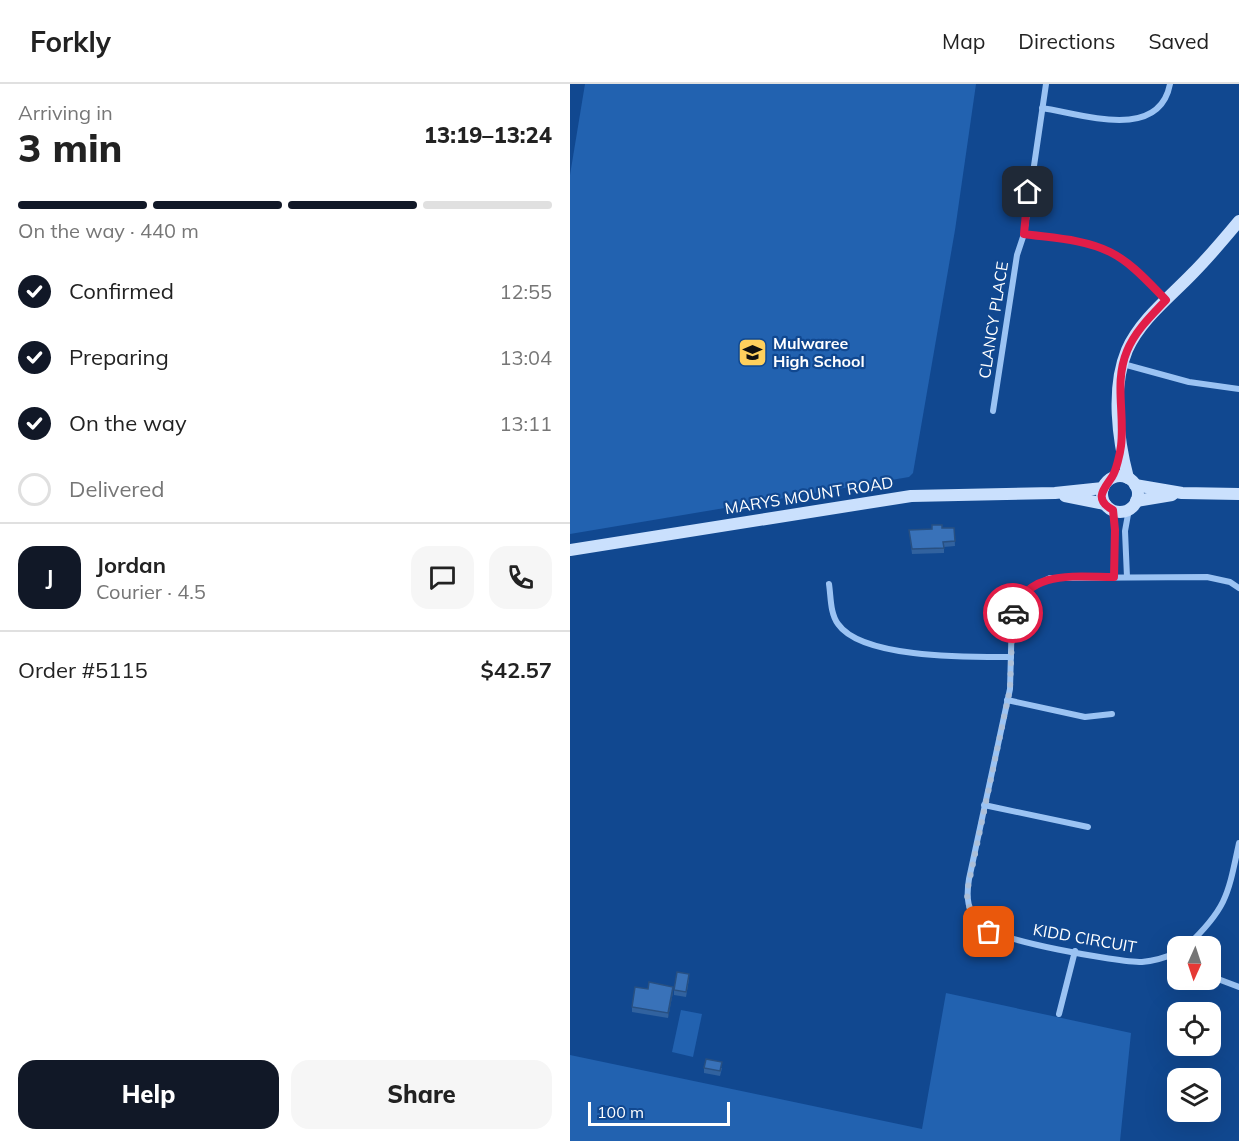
<!DOCTYPE html>
<html lang="en">
<head>
<meta charset="utf-8">
<style>
  body { margin:0; font-family:Mulish,sans-serif; background:#f6f6f6; color:#222; height:100vh; display:flex; flex-direction:column; font-size:22px; white-space:nowrap }
  * { box-sizing:border-box; margin:0 }
  p { font-size:20px; color:#767676 }
  .icon { flex:none; width:33px; height:33px; fill:none; stroke:currentColor; stroke-width:2; stroke-linecap:round; stroke-linejoin:round }
  .map { position:relative; flex:1; overflow:hidden }
  .panel { display:flex; flex-direction:column; background:#fff; width:570px }
  .panel>* { flex:none }
  .needle { width:39px; rotate:183deg }
  .controls { position:absolute; left:597px; top:852px; display:grid; gap:12px }
  .controls a { display:grid; place-items:center; width:54px; height:54px; border-radius:12px; background:#fff; box-shadow:0 6px 24px #0002; font-size:30px }
  .scale { position:absolute; left:18px; bottom:15px; width:142px; box-sizing:border-box; padding-left:6px; border:3px solid #fff; border-top:0; font-size:16px; line-height:21px; white-space:nowrap; color:#fff; -webkit-text-stroke:4px #114890; paint-order:stroke }
  .pin { position:absolute; display:grid; place-items:center; width:51px; height:51px; color:#fff; margin:-26px; border-radius:12px; box-shadow:0 3px 9px #0006 }
  .courier { position:absolute; display:grid; place-items:center; width:60px; height:60px; margin:-30px; border:4px solid #e11d48; border-radius:50%; background:#fff; color:#222; box-shadow:0 2px 8px #0007 }
  .head em { font-style:normal; font-weight:800 }
  .head div { display:flex; flex-direction:column-reverse }
  .head { display:flex; align-items:center; justify-content:space-between; height:102px; padding:0 18px }
  h1 { font-size:39px; font-weight:800; line-height:45px }
  .bar { display:grid; grid-template-columns:repeat(4,1fr); gap:9px 6px; align-content:center; height:72px; padding:0 18px }
  .bar i { height:8px; border-radius:4px; background:#e0e0e0 }
  .bar .on { background:#111827 }
  .bar p { grid-column:span 4 }
  .line { display:flex; align-items:center; gap:15px; padding:0 18px; border-top:2px solid #e0e0e0 }
  .line div { flex:1 }
  .round { display:grid; place-items:center; flex:none; width:63px; height:63px; border-radius:18px; background:#f6f6f6 }
  ol { padding:0 18px; list-style:none }
  li { display:flex; align-items:center; gap:18px; height:66px }
  li p { margin-inline-start:auto }
  li .icon { padding:6px; border-radius:50%; background:#111827; color:#fff; stroke-width:4 }
  li:last-child { color:#767676 }
  li i { width:33px; height:33px; border:3px solid #e0e0e0; border-radius:50% }
  .cta { display:flex; gap:12px; margin-top:auto; padding:12px 18px }
  .cta a { flex:1; height:69px; border-radius:18px; background:#111827; color:#fff; font-size:24px; font-weight:800; line-height:69px; text-align:center }
  .cta a+a { background:#f6f6f6; color:#222 }
  header { display:flex; align-items:center; gap:36px; box-sizing:border-box; height:84px; padding:0 30px; background:#fff; border-bottom:2px solid #e0e0e0 }
  header strong { font-size:28px }
  nav { display:flex; gap:33px; margin-inline-start:auto; font-size:21px }
  main { display:flex; flex:1; min-height:0 }
  .map>svg:first-child { display:block }
</style>
</head>
<body>
<header>
<strong>Forkly</strong>
<nav><a>Map</a><a>Directions</a><a>Saved</a></nav>
</header>
<main>
<section class="panel">
<div class="head"><div><h1>3 min</h1><p>Arriving in</p></div><em>13:19–13:24</em></div>
<div class="bar"><i class="on"></i><i class="on"></i><i class="on"></i><i></i><p>On the way · 440 m</p></div>
<ol>
<li><svg class="icon" aria-label="check" viewBox="0 0 24 24"><path d="M5 12l5 5 9-10"/></svg>Confirmed<p>12:55</p></li>
<li><svg class="icon" aria-label="check" viewBox="0 0 24 24"><path d="M5 12l5 5 9-10"/></svg>Preparing<p>13:04</p></li>
<li><svg class="icon" aria-label="check" viewBox="0 0 24 24"><path d="M5 12l5 5 9-10"/></svg>On the way<p>13:11</p></li>
<li><i></i>Delivered</li>
</ol>
<div class="line" style="height:108px"><b class="round" style="background:#111827;color:#fff">J</b><div><b>Jordan</b><p>Courier · 4.5</p></div><a class="round"><svg class="icon" aria-label="chat" viewBox="0 0 24 24"><path d="M4 5h16v11H9l-5 4z"/></svg></a><a class="round"><svg class="icon" aria-label="phone" viewBox="0 0 24 24"><path d="M5 4h4l2 5-3 2q2 4 5 5l2-3 5 2v4C11 20 4 13 5 4z"/></svg></a></div>
<div class="line" style="height:78px"><div>Order #5115</div><b>$42.57</b></div>
<div class="cta"><a>Help</a><a>Share</a></div>
</section>
<div class="map">
<svg width="669" height="1057" viewBox="0 0 669 1057">
  <rect width="100%" height="100%" fill="#114890"/>
  <g fill="#2262b0">
    <polygon points="15,0 406,0 385,146 343,389 339,393 0,450 0,91"/>
    <polygon points="376,909 561,949 550,1057 0,1057 0,971 352,1045"/>
    <polygon points="111,926 132,930 123,973 102,968"/>
  </g>
  <g fill="none" stroke-linecap="round" stroke-linejoin="round">
    <g stroke="#9bc3f3" stroke-width="6">
      <path d="M476 0 454 150C482 154 514 155 540 168 562 179 579 199 596 216"/>
      <path d="M472 24C512 30 589 58 600 0"/>
      <polyline points="553,280 619,298 669,305"/>
      <polyline points="423,327 447,171 454,150"/>
      <polyline points="543,427 545,446 544,493"/>
      <polyline points="557,493 555,447 559,425"/>
      <path d="M259 500C261 513 260 529 268 540 292 575 401 573 441 573"/>
      <polyline points="437,616 515,633 542,630"/>
      <polyline points="414,721 518,743"/>
      <path d="M617 862C657 824 658 811 669 759"/>
      <path d="M608 868C597 873 584 877 572 878 547 878 427 857 411 841 397 828 396 813 399 795L440 605 442 531 457 506 480 494 637 493 660 498 669 504"/>
      <polyline points="640,892 669,903"/>
      <polyline points="489,930 505,867"/>
    </g>
    <g stroke="#cae0fd" stroke-width="12">
      <circle cx="550" cy="410" r="18"/>
      <path d="M558 394C548 356 541 304 557 266 570 236 600 213 623 189 639 173 654 155 669 137"/>
      <polyline points="565,401 612,409 669,410"/>
      <polyline points="495,412 535,420"/>
      <polyline points="566,417 602,411"/>
      <polyline points="0,466 341,412 485,409 533,404"/>
    </g>
  </g>
  <g fill="#31629f">
    <polygon points="384,444 385,462 374,463 374,469 342,470 339,446"/>
    <polygon points="119,895 116,913 104,911 104,906"/>
    <polygon points="78,905 103,908 98,934 62,928 62,923"/>
    <polygon points="134,984 152,984 150,992 134,989"/>
  </g>
  <polygon fill="#285082" points="103,903 103,908 98,934 98,929"/>
  <g fill="#3972b9" stroke="#285082" stroke-width="1.5">
    <polygon points="362,441 372,441 372,444 384,444 385,457 373,458 374,464 342,465 339,446 362,445"/>
    <polygon points="107,888 119,890 116,908 104,906"/>
    <polygon points="79,898 103,903 98,929 62,923 65,903 78,905"/>
    <polygon points="136,975 152,978 150,987 134,984"/>
  </g>
  <g fill="none" stroke-linecap="round" stroke-linejoin="round">
    <path stroke="#acbfd8" stroke-width="6" stroke-dasharray="0 10.8" d="M419 848C405 838 397 825 397 808L440 605 443 529"/>
    <path stroke="#e11d48" stroke-width="8" d="M443 529C458 485 506 493 544 493L545 446 543 426C523 415 534 405 542 393 546 387 550 370 551 362 555 330 544 298 557 267 565 247 582 231 596 216 579 199 562 179 540 168 514 155 482 154 454 150L458 108"/>
  </g>
  <defs>
    <symbol id="school-square" viewBox="-11 -11 22 22"><rect x="-9" y="-9" width="18" height="18" rx="4" fill="#ffd05d" stroke="#114890"/><path d="M0-5L7-2L0 1L-7-2ZM-4 1L0 2.5L4 1V4Q0 6-4 4Z" fill="#111"/></symbol>
  </defs>
  <g fill-rule="evenodd">
    <use href="#school-square" x="166" y="252" width="33" height="33"/>
  </g>
  <g text-anchor="middle" stroke-width="4.5" stroke-linejoin="round" paint-order="stroke">
    <g font-size="16" fill="#fff" stroke="#114890">
      <text transform="translate(423 236) rotate(-81)" y="6">CLANCY PLACE</text>
      <text transform="translate(239 411) rotate(-9)" y="6">MARYS MOUNT ROAD</text>
      <text transform="translate(515 854) rotate(10)" y="6">KIDD CIRCUIT</text>
    </g>
    <g font-size="16" font-weight="bold" fill="#fff" stroke="#114890" text-anchor="start">
      <text x="203" y="265">Mulwaree<tspan x="203" dy="18">High School</tspan></text>
    </g>
  </g>
</svg>
<div class="controls">
<a><svg class="needle" viewBox="-14 -14 28 28"><path d="M0-13l5 13h-10z" fill="#e53935"/><path d="M0 13l5-13h-10z" fill="#767676"/></svg></a>
<a><svg class="icon" aria-label="locate" viewBox="0 0 24 24"><circle cx="12" cy="12" r="6"/><path d="M12 2v4M12 18v4M2 12h4M18 12h4"/></svg></a>
<a><svg class="icon" aria-label="layers" viewBox="0 0 24 24"><path d="M12 4l9 5-9 5-9-5zM3 14l9 5 9-5"/></svg></a>
</div>
<div class="scale">100 m</div>
<div class="pin" style="left:419px;top:848px;background:#ea580c"><svg class="icon" aria-label="bag" viewBox="0 0 24 24"><path d="M5 8h14l-1 12H6zM9 8a3 3 0 0 1 6 0"/></svg></div>
<div class="pin" style="left:458px;top:108px;background:#1f2937"><svg class="icon" aria-label="home" viewBox="0 0 24 24"><path d="M3 11l9-7 9 7M6 9v11h12V9"/></svg></div>
<div class="courier" style="left:443px;top:529px"><svg class="icon" aria-label="car" viewBox="0 0 24 24"><path d="M5 17H2v-5l4-1 3-4h7l3 4 3 1v5h-3M9 17h6M6 11h13"/><circle cx="7" cy="17" r="2"/><circle cx="17" cy="17" r="2"/></svg></div>
</div>
</main>
</body>
</html>
